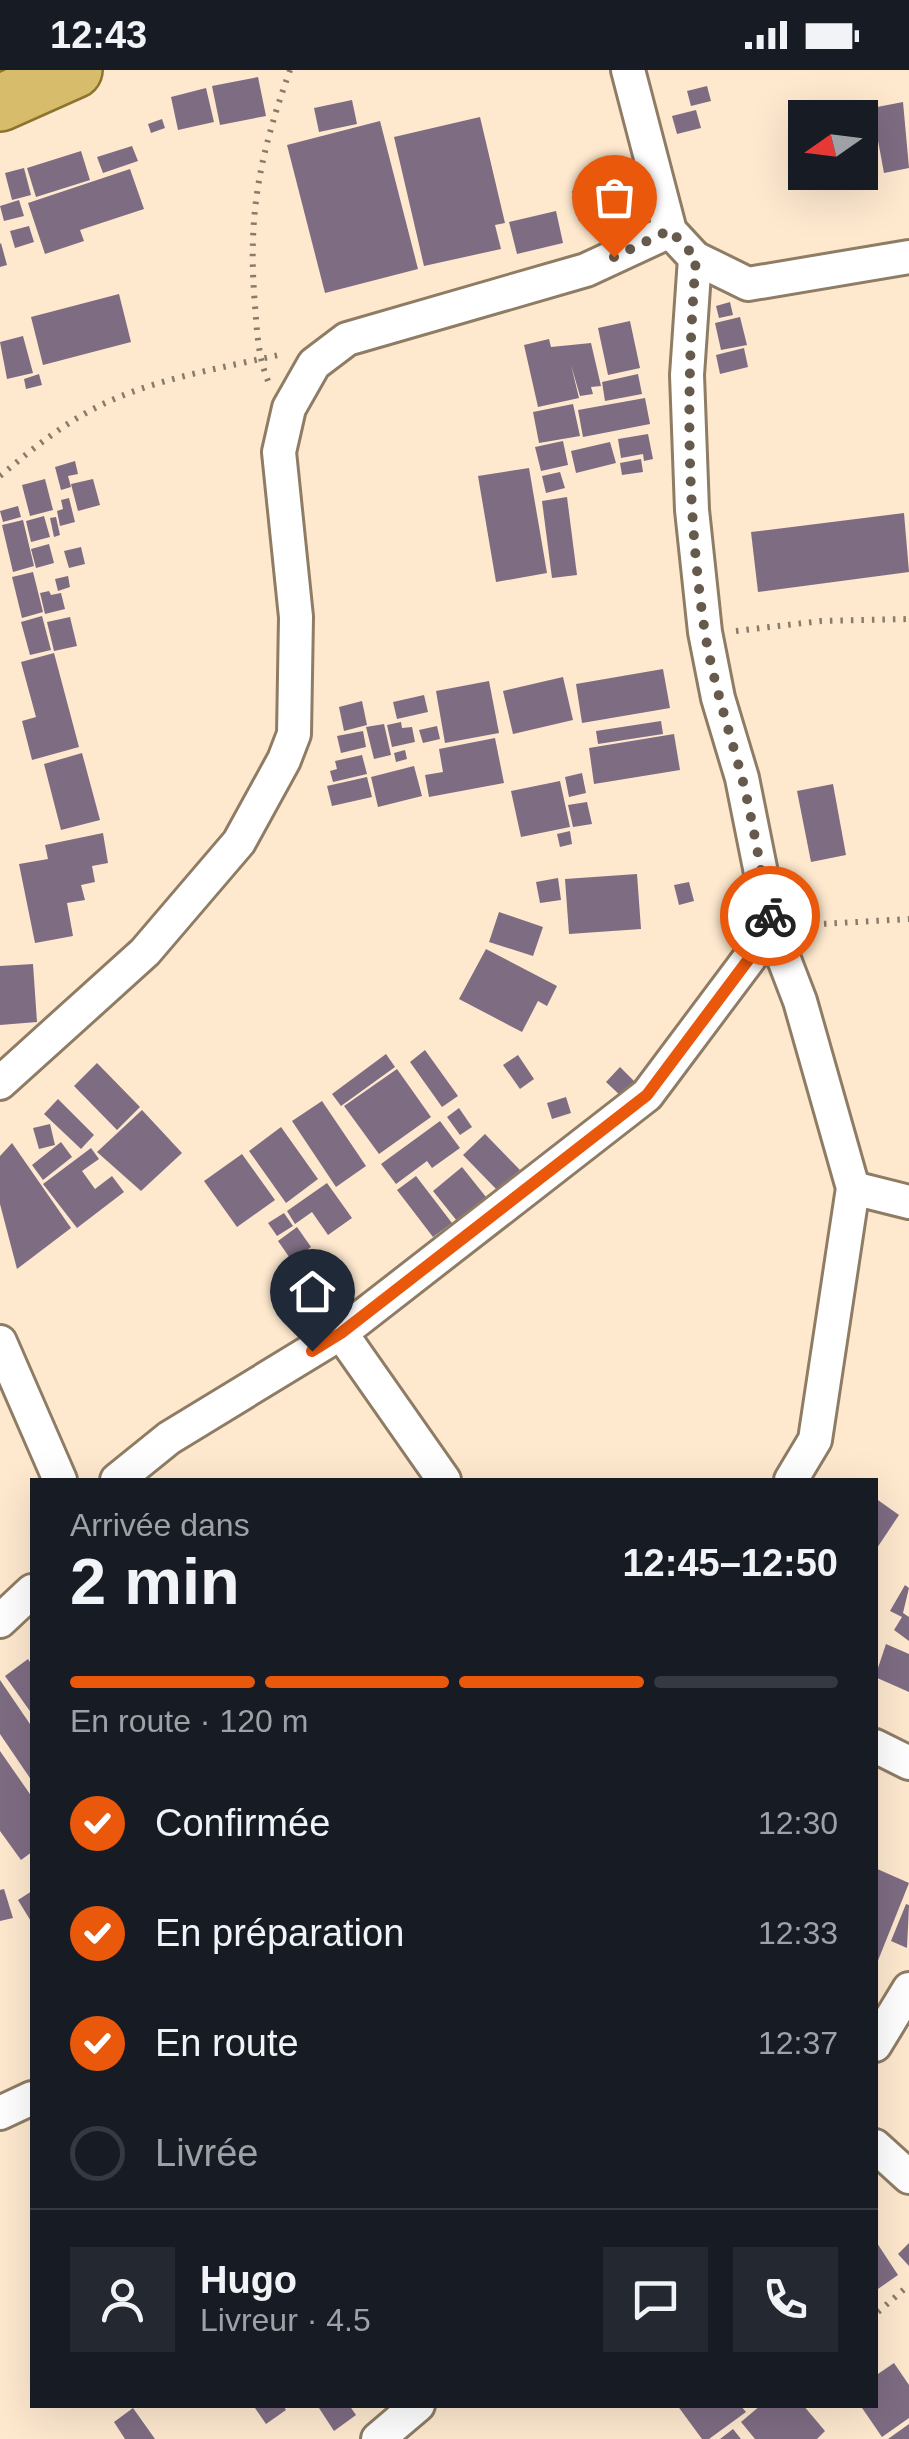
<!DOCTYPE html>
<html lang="fr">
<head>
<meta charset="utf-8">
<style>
  body { margin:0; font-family:Helvetica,sans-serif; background:#242831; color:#f1f3f6; height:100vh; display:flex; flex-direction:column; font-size:38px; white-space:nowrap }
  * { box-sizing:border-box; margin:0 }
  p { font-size:32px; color:#9ea1a6 }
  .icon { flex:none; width:55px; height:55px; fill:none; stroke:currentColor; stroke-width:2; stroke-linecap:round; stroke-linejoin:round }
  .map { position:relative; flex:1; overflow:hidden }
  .side { position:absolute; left:30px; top:1408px; width:848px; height:930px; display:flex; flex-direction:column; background:#171b24; border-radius:0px; box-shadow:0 10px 40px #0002 }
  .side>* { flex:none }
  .needle { width:65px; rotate:256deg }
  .buttons { position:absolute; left:788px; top:30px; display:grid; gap:20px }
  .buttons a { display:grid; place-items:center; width:90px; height:90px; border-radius:0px; background:#171b24; box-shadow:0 10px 40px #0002; font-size:50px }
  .pin { position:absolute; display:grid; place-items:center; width:85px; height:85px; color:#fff; margin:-102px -42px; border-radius:50% 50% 50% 0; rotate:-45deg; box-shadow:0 0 10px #0007 }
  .pin .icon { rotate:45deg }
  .courier { position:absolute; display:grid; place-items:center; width:100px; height:100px; margin:-50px; border:8px solid #ea580c; border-radius:50%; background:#fff; color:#222; box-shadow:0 2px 12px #0007 }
  .summary em { font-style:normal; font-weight:700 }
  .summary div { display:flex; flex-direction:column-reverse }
  .summary { display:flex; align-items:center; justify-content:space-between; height:170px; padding:0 40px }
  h1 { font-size:65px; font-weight:700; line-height:75px }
  .bar { display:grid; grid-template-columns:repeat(4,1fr); gap:15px 10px; align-content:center; height:120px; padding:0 40px }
  .bar i { height:12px; border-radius:8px; background:#363941 }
  .bar .selected { background:#ea580c }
  .bar p { grid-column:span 4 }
  .line { display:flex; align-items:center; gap:25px; padding:0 40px; border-top:2px solid #363941 }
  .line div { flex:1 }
  .round { display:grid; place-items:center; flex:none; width:105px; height:105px; border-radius:0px; background:#242831 }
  ol { padding:0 40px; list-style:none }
  li { display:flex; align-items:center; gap:30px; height:110px }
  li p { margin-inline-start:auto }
  li .icon { padding:10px; border-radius:50%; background:#ea580c; color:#fff; stroke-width:4 }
  li:last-child { color:#9ea1a6 }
  li i { width:55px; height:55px; border:5px solid #363941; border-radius:50% }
  .status { display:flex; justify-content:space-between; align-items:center; height:70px; padding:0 50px; background:#171b24; direction:ltr }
  .status svg { height:28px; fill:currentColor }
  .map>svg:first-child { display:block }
</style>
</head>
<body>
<div class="status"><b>12:43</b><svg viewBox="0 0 49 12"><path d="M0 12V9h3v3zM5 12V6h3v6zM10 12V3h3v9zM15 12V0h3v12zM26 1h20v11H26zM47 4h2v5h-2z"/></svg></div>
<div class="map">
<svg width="909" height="2369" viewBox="0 0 909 2369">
  <rect width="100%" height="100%" fill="#fee9cf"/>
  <g fill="#7e6c83">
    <polygon points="258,7 266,46 220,55 212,16"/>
    <polygon points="707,16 711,31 691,36 687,21"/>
    <polygon points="206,18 214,52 178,60 171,27"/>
    <polygon points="352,30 357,54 319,62 314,38"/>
    <polygon points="903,32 909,98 884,103 872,38"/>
    <polygon points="696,40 701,58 677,64 672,46"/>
    <polygon points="480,47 505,153 495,155 501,179 424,196 394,67"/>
    <polygon points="162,49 165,58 151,63 148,54"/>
    <polygon points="380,51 418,199 325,223 287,75"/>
    <polygon points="132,76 138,91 103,103 97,87"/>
    <polygon points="81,81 90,110 36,127 27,98"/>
    <polygon points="24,98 31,125 12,130 5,103"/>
    <polygon points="130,99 144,139 80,160 84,171 45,184 28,133"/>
    <polygon points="594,116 601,146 579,151 572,121"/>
    <polygon points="19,130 24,146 4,151 0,136"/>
    <polygon points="556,141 563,173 517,184 509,152"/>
    <polygon points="29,156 34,172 15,178 10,161"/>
    <polygon points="1,173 7,195 0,197 0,174"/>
    <polygon points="119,224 131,272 43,295 31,247"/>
    <polygon points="730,232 733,245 719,248 716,236"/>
    <polygon points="740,247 747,275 721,280 715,253"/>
    <polygon points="630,251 640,298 608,305 598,258"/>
    <polygon points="23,266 33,303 7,309 0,272"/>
    <polygon points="549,269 551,277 591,273 601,316 591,317 593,324 580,326 571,295 579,328 538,337 524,275"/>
    <polygon points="744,278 748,297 720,304 716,285"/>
    <polygon points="39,304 42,315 26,319 24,309"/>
    <polygon points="638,304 642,324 605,331 602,312"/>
    <polygon points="645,328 650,354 583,367 578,340"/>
    <polygon points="573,334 580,366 539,373 533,342"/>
    <polygon points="648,364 653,389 644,391 643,384 621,388 618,369"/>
    <polygon points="563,371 568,395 541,401 535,377"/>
    <polygon points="610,372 616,393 576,403 571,381"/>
    <polygon points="641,389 643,402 622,405 620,393"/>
    <polygon points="75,391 78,404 68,406 71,417 61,420 55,397"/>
    <polygon points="529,398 547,503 496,512 478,406"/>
    <polygon points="560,402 565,418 546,423 542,406"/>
    <polygon points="45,409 53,440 30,446 22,415"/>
    <polygon points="93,409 100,435 78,441 71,414"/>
    <polygon points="567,427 577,505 552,508 542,431"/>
    <polygon points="69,428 75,452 60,456 57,441 63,439 61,430"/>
    <polygon points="18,436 21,447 3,452 0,441"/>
    <polygon points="904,443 909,502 758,522 751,462"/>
    <polygon points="44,446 50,467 31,472 26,451"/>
    <polygon points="56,447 60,465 54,467 50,448"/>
    <polygon points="23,450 34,496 13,502 2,455"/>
    <polygon points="49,474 54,493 36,498 31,479"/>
    <polygon points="81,477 85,494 69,498 64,481"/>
    <polygon points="33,502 43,542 22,548 12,507"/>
    <polygon points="68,506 70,517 58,521 55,509"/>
    <polygon points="49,521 51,525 61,523 65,539 45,544 40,523"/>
    <polygon points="42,546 51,580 30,585 21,552"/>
    <polygon points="70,547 77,576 54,581 47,552"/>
    <polygon points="54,583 79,677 32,690 22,651 36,647 21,592"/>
    <polygon points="663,599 670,638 582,653 576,614"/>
    <polygon points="563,607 573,650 513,664 503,621"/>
    <polygon points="489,611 499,663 445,673 436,621"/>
    <polygon points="424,625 428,642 397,649 393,632"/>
    <polygon points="362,631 367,655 344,661 339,637"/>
    <polygon points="661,651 663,664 598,674 596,661"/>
    <polygon points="401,652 402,658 412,657 415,672 392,677 387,655"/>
    <polygon points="384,654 391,685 374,689 366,657"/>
    <polygon points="437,656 440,669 423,673 419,660"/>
    <polygon points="363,661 366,677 341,683 337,666"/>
    <polygon points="674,664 680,700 594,714 589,678"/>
    <polygon points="495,668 504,713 429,727 425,705 443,702 439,679"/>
    <polygon points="405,680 407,689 396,692 394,683"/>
    <polygon points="82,683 100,750 61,760 44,694"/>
    <polygon points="362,685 367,704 333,712 330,701 337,699 335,691"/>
    <polygon points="414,696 422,726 378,737 371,707"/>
    <polygon points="582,703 586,723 569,727 565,707"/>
    <polygon points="367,707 372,727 332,736 327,716"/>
    <polygon points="560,711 570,757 521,767 511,721"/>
    <polygon points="833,714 846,785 811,792 797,721"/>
    <polygon points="587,732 592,754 573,757 568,735"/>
    <polygon points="570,761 572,774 560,777 557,764"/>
    <polygon points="103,763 108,793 92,796 95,812 81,815 85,830 67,833 73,866 35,873 19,794 48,789 45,775"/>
    <polygon points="637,804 641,859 569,864 565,809"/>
    <polygon points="558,808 561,830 540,833 536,812"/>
    <polygon points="689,812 694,831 679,835 674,815"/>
    <polygon points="499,842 543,857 533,886 489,872"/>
    <polygon points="486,879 557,916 547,936 538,931 522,962 459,929"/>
    <polygon points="33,894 37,952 0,955 0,896"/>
    <polygon points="425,980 458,1026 442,1037 410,992"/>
    <polygon points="386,984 395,997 341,1036 332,1024"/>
    <polygon points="518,985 534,1009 520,1019 503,995"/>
    <polygon points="97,993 140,1037 117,1060 74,1016"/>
    <polygon points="620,997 637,1014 623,1028 606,1012"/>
    <polygon points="397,999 431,1047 379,1084 344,1036"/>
    <polygon points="566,1027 571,1043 552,1049 547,1033"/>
    <polygon points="58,1029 94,1065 81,1079 44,1044"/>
    <polygon points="322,1031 366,1096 336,1117 292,1051"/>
    <polygon points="459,1038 472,1057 460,1065 447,1047"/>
    <polygon points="142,1040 182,1083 141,1121 97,1082"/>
    <polygon points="440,1051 460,1078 432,1098 427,1091 396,1114 381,1094"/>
    <polygon points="50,1054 55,1075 39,1079 33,1058"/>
    <polygon points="281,1057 318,1109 286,1133 249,1081"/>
    <polygon points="485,1064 520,1100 498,1121 463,1085"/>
    <polygon points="61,1072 72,1087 43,1110 32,1095"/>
    <polygon points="12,1073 71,1158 17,1199 0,1134 0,1086"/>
    <polygon points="91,1078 99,1089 82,1101 95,1119 112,1106 124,1122 77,1158 43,1114"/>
    <polygon points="242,1084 275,1130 237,1157 204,1111"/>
    <polygon points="462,1097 486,1127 457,1151 433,1121"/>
    <polygon points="416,1106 452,1153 433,1167 397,1120"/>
    <polygon points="327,1113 352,1148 328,1165 312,1142 295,1154 287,1141"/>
    <polygon points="284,1143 293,1156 277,1166 268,1153"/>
    <polygon points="297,1157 311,1177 292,1191 278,1171"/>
    <polygon points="875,1428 899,1445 875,1481"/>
    <polygon points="905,1515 909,1518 903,1543 909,1547 909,1571 894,1560 902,1547 890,1541"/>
    <polygon points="886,1574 909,1584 909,1622 875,1607"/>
    <polygon points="28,1589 32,1595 32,1644 5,1606"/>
    <polygon points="0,1610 32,1657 32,1711 0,1664"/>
    <polygon points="0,1681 32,1727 32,1782 21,1790 0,1761"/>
    <polygon points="875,1798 909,1813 875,1898"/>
    <polygon points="4,1819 13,1848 0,1851 0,1820"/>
    <polygon points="32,1821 32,1853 18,1830"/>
    <polygon points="906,1834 909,1835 907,1878 891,1871"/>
    <polygon points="875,2170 898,2205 875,2221"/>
    <polygon points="909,2173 909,2196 898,2184"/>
    <polygon points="894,2293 909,2315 909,2348 882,2367 860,2335 875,2335 875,2306"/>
    <polygon points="253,2335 283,2335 286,2340 266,2354"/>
    <polygon points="317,2335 349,2335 356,2345 334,2361"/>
    <polygon points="677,2335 740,2335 746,2342 709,2369 702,2369"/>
    <polygon points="761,2335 803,2335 825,2361 817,2369 755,2369 741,2352"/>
    <polygon points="133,2338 155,2369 125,2369 114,2352"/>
    <polygon points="909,2354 909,2369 888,2369"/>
    <polygon points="733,2359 741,2369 720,2369"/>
  </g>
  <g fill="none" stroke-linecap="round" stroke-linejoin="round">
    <defs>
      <g id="minor">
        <polyline points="628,0 670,161 695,188 687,305 692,440 705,562 718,628 742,708 772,858 800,931 853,1118 815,1370 791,1410"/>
        <polyline points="695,188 748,214 909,187"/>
        <polyline points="0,1013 145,882 239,772 284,690 294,664 296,547 279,382 289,338 314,294 347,269 586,200 670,161"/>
        <polyline points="853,1118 909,1132"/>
        <polyline points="341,1263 444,1410"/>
        <polyline points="0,1272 60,1410"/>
        <polyline points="117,1410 169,1368 341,1263 647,1025 772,858"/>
        <polyline points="0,1551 32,1521"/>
        <polyline points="875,1676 909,1693"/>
        <polyline points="875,1975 909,1919"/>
        <polyline points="0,2043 32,2028"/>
        <polyline points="875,2076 909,2107"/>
        <polyline points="378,2369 418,2335"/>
      </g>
      <polyline id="trunk" points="0,33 74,0"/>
    </defs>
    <use href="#minor" stroke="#8f7c64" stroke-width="38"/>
    <use href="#trunk" stroke="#8c742f" stroke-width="60"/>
    <g stroke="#897b6a" stroke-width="6" stroke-dasharray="2.5 8" stroke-linecap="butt">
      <path d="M268 311C258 286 257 262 255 235 247 145 260 84 290 0"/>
      <path d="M0 406C30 381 60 356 95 338 151 309 222 298 283 284"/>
      <polyline points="736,561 821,551 909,549"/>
      <polyline points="803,855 909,849"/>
      <polyline points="878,2242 909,2215"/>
    </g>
    <use href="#minor" stroke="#fff" stroke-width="32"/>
    <use href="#trunk" stroke="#d6bc6b" stroke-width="55"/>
  </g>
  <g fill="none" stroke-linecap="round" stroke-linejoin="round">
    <path stroke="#665a4c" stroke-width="10" stroke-dasharray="0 18" d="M614 187 670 160 696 188C686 314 686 438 705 563 713 611 728 657 741 704 753 750 760 799 770 846"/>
    <polyline stroke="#ea580c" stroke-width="12" points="312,1281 341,1263 647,1025 772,858 770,846"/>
  </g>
</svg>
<div class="buttons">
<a><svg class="needle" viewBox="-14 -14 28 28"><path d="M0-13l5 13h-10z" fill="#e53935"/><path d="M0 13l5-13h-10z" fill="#9ea1a6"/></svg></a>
</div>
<div class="pin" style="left:614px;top:187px;background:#ea580c"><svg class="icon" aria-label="bag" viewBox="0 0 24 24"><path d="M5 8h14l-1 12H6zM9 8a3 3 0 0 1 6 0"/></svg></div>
<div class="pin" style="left:312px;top:1281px;background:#1f2937"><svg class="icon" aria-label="home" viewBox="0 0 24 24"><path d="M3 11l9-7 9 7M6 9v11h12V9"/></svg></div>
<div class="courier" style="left:770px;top:846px"><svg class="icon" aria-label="bike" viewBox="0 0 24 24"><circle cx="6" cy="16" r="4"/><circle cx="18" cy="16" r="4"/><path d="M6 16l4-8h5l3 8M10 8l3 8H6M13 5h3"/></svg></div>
<section class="side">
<div class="summary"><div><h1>2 min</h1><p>Arrivée dans</p></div><em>12:45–12:50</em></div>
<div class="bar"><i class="selected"></i><i class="selected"></i><i class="selected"></i><i></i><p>En route · 120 m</p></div>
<ol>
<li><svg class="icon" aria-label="check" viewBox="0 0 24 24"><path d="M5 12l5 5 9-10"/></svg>Confirmée<p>12:30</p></li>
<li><svg class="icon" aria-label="check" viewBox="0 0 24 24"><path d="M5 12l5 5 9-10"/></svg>En préparation<p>12:33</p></li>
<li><svg class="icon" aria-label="check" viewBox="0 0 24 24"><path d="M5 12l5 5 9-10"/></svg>En route<p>12:37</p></li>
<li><i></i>Livrée</li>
</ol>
<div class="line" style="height:180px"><a class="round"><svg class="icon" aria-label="person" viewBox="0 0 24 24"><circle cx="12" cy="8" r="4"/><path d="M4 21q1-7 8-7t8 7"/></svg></a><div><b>Hugo</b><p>Livreur · 4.5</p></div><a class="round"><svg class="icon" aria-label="chat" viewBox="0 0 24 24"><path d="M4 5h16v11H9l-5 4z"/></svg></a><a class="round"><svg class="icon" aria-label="phone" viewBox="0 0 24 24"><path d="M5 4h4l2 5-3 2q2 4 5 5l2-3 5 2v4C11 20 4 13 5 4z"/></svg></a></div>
</section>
</div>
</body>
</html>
